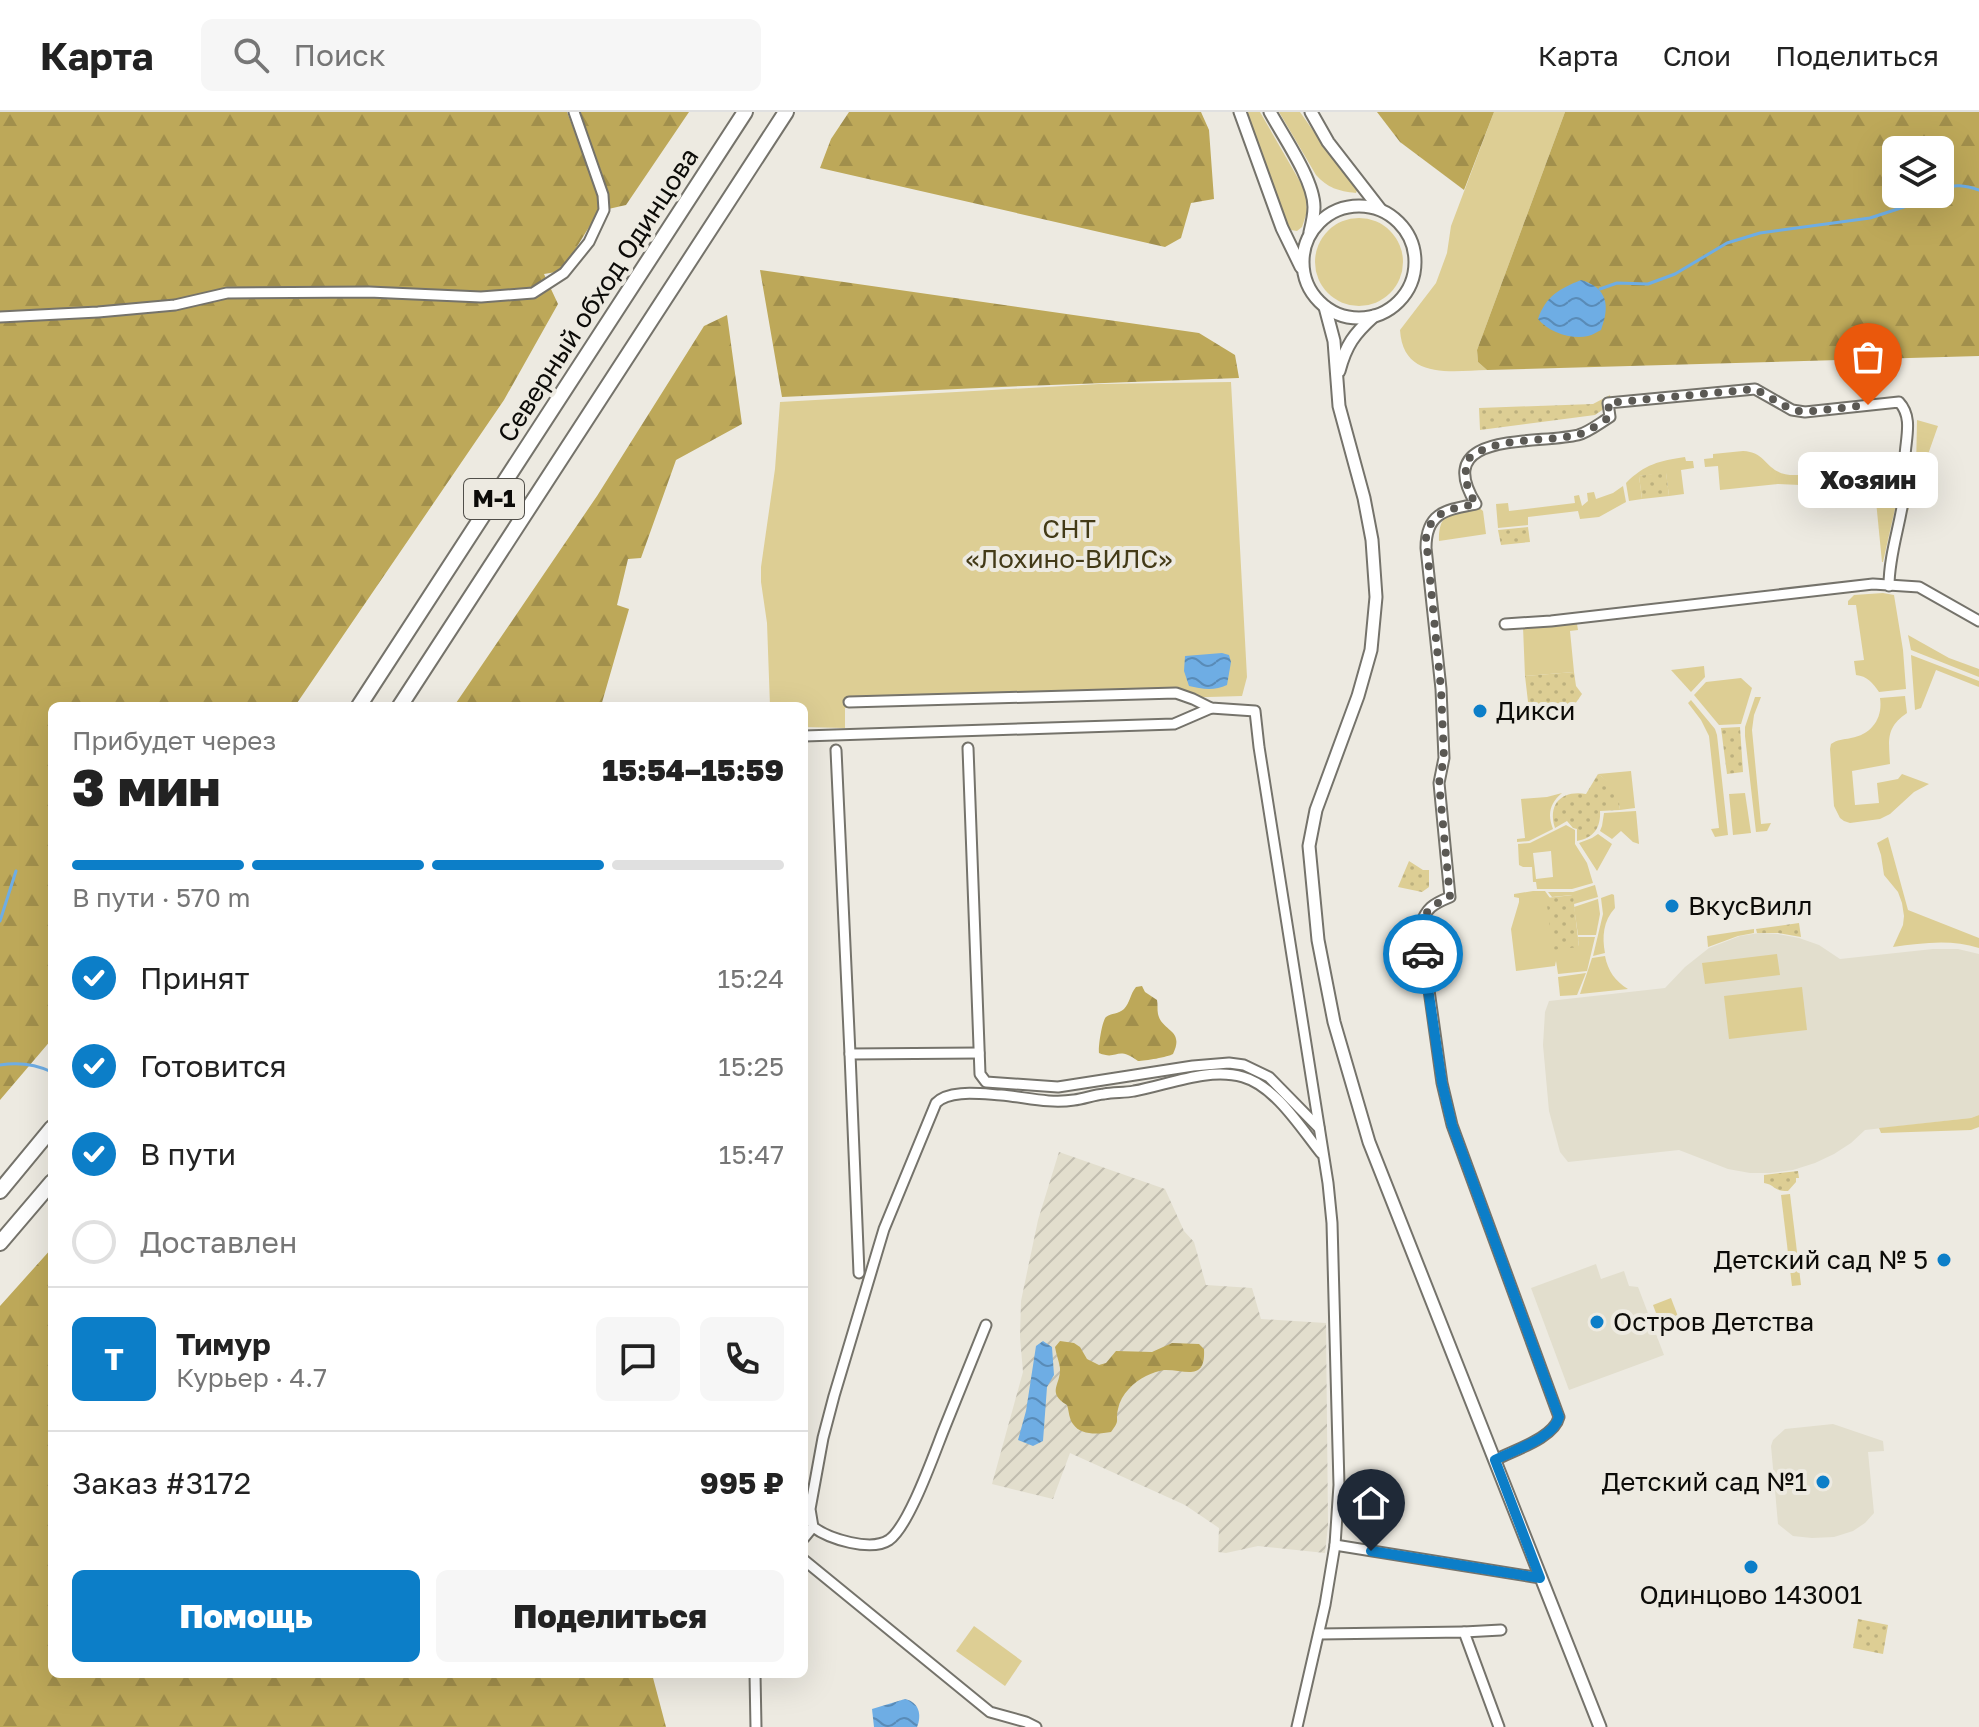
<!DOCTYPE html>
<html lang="ru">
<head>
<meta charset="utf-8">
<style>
  body { margin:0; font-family:"Golos Text",sans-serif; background:#f6f6f6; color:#222; height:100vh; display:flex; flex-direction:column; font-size:30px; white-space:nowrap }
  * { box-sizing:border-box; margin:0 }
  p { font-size:26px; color:#767676 }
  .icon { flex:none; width:44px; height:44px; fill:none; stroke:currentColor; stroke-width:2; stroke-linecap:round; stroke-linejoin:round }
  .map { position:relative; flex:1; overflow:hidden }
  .side { position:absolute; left:48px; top:590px; width:760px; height:976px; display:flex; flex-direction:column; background:#fff; border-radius:12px; box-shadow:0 8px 32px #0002 }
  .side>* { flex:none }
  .tools { position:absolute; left:1882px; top:24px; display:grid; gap:16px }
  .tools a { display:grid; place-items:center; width:72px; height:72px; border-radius:12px; background:#fff; box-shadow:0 8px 32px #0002; font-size:40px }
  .pin { position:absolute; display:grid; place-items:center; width:68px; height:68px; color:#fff; margin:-82px -34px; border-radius:50% 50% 50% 0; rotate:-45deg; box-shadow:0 0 8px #0007 }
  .pin .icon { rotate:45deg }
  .courier { position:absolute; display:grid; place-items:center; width:80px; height:80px; margin:-40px; border:6px solid #0c7ec8; border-radius:50%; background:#fff; color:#222; box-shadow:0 2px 10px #0007 }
  .bubble { position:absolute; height:56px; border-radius:12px; background:#fff; box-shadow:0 8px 32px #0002; font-size:26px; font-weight:800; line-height:56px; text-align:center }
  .summary em { font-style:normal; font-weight:800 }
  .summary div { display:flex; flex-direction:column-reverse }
  .summary { display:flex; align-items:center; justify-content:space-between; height:136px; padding:0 24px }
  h1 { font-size:52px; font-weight:800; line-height:60px }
  .bar { display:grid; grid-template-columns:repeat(4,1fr); gap:12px 8px; align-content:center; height:96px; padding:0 24px }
  .bar i { height:10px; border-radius:6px; background:#e0e0e0 }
  .bar .active { background:#0c7ec8 }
  .bar p { grid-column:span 4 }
  .line { display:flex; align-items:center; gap:20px; padding:0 24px; border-top:2px solid #e0e0e0 }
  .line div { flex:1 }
  .round { display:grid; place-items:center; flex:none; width:84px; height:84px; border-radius:12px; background:#f6f6f6 }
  ol { padding:0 24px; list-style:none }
  li { display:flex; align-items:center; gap:24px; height:88px }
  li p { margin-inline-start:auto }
  li .icon { padding:8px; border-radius:50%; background:#0c7ec8; color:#fff; stroke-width:4 }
  li:last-child { color:#767676 }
  li i { width:44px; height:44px; border:4px solid #e0e0e0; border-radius:50% }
  .cta { display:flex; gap:16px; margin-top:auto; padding:16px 24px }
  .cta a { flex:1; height:92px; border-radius:12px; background:#0c7ec8; color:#fff; font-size:32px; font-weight:800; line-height:92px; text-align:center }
  .cta a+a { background:#f6f6f6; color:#222 }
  header { display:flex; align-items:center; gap:48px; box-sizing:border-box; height:112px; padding:0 40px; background:#fff; border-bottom:2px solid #e0e0e0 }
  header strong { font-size:38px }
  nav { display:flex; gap:44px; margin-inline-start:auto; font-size:28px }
  .search { width:560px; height:72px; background:#f6f6f6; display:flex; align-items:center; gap:20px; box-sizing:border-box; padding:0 28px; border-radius:12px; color:#767676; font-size:30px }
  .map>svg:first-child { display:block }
</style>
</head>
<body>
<header>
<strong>Карта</strong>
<div class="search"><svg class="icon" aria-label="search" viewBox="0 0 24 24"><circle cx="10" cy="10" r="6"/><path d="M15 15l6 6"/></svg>Поиск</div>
<nav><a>Карта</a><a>Слои</a><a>Поделиться</a></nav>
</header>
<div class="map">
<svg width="1979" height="1615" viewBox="0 0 1979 1615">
  <defs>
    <pattern id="industrial-furrows" width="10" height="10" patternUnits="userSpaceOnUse" patternTransform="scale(2)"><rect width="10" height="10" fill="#e2decd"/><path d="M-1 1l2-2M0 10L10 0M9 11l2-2" fill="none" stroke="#c1bdaf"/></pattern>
    <pattern id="forest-firs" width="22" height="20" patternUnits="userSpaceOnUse" patternTransform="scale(2)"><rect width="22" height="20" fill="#bda859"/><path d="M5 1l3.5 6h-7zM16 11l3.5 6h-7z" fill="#a18f4c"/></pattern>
    <pattern id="park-dots" width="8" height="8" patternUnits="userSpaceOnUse" patternTransform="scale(2)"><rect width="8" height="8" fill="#ddce94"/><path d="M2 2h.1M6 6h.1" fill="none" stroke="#bcb07e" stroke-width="1.8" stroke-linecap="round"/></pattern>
    <pattern id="water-waves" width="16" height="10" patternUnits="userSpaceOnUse" patternTransform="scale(2)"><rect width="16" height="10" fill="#6eade4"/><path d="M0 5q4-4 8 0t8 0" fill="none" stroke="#598bb7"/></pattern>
  </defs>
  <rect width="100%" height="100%" fill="#edeae1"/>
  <g fill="#e2decd">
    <polygon points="1759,821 1778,822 1799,826 1819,833 1840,847 1933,837 1958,837 1979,842 1979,1003 1971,1006 1865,1018 1851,1031 1834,1042 1815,1051 1793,1058 1770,1061 1750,1061 1728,1057 1679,1038 1568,1050 1560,1040 1549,999 1543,933 1545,900 1549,889 1665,876 1685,855 1709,836 1740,824"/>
    <polygon points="1596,1152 1601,1167 1624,1159 1629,1174 1638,1175 1664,1243 1569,1278 1531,1176"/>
    <polygon points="1833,1312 1883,1329 1884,1339 1868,1340 1874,1401 1865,1411 1853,1419 1834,1425 1812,1426 1793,1424 1778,1412 1771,1334 1773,1328 1785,1317"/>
  </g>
  <polygon fill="url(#industrial-furrows)" points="1059,1040 1165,1077 1184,1119 1194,1130 1206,1173 1252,1176 1261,1207 1326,1211 1328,1413 1325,1441 1258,1434 1226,1441 1218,1440 1219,1416 1185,1393 1070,1341 1053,1387 992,1372 1023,1260 1020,1225 1021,1189 1038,1108"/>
  <g fill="#ddce94" fill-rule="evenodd">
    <polygon points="1246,0 1260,0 1306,80 1307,100 1302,115 1297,119 1291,118 1288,114"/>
    <path d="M1279 0H1300L1340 57 1358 76 1356 81C1338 79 1328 76 1316 63Z"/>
    <path d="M1494 0H1565L1477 238 1478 250 1487 258C1451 259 1403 268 1400 218L1436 171 1447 141 1451 114Z"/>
    <circle cx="1359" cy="150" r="44"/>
    <polygon points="1231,270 1247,565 1242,584 845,596 845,616 804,615 804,594 770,594 767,511 761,470 761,455 775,357 780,290 1099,272"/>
    <polygon points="1917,308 1938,314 1907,402 1916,358"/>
    <path d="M1743 339C1770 340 1764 365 1799 363L1800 373 1778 372 1720 378 1718 354 1705 355 1704 347 1713 346V342Z"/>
    <path d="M1685 345 1686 349H1693L1694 356 1681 358 1684 382 1669 384 1666 361 1639 364 1642 387 1629 389 1626 371C1645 352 1659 349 1685 345Z"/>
    <polygon points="1623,374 1626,390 1599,405 1580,407 1578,399 1528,405 1528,413 1498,416 1496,392 1508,391 1509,399 1575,391 1574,384 1579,383 1582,394 1588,389 1587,381 1594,380 1596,387 1613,381"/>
    <polygon points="1897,388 1883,450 1882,450 1876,389"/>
    <path d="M1478 395 1483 399 1486 422 1439 429C1438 399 1454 399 1478 395Z"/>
    <path d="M1883 481 1894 483 1903 538 1906 577 1879 580C1873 571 1867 564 1856 563L1854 549 1864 548 1856 493H1848V489L1854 483Z"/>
    <polygon points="1577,512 1578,518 1570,519 1574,560 1525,564 1523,515"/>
    <polygon points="1908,523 1949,546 1979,557 1979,565 1911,538"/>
    <polygon points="1911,543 1979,569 1979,575 1936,558 1921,596 1915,598"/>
    <polygon points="1704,554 1705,565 1691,580 1671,558"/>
    <polygon points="1741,566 1752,576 1741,612 1719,613 1694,583 1706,570"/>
    <path d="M1905 584 1907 601C1885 616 1889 629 1890 652L1852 659 1855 693 1879 691 1877 671 1898 667 1902 662 1929 672 1914 680 1890 702 1880 707 1850 711 1844 709 1840 706 1834 694 1830 637 1831 632C1838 627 1842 628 1851 626 1872 622 1883 606 1880 586Z"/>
    <polygon points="1755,585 1761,585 1754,603 1752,618 1761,712 1771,711 1767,719 1756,720 1745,624 1745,615"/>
    <polygon points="1691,588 1715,617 1717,623 1728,723 1715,725 1711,717 1719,716 1709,624 1701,608 1688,591"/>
    <path d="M1631 659 1635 696 1620 698C1619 684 1609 669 1598 662Z"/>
    <path d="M1562 681C1550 691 1547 702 1553 717L1529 729 1517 730V727L1525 726 1521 687 1547 685Z"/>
    <polygon points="1745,681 1751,721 1733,723 1729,682"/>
    <polygon points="1636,699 1639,732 1633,730 1621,719 1612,727 1600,719 1602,714 1604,701"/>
    <path d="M1566 713 1575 718V732L1587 751 1593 771 1572 777H1537L1536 770H1533L1532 755H1523L1519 753 1518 732 1530 731ZM1551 739 1553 765 1536 767 1533 741Z"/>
    <polygon points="1598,722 1612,732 1597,759 1579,731 1592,726"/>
    <path d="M1888 725 1908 798 1979 826V836C1951 827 1922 831 1893 835L1903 813 1904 804 1902 791 1898 780 1884 763 1881 743 1877 731Z"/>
    <polygon points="1595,773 1598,785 1574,792 1572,783 1552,785 1548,780 1573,780"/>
    <polygon points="1533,779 1545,779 1550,786 1547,786 1579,835 1578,825 1595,825 1587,859 1558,862 1556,849 1555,854 1516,859 1511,817 1519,790 1519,786 1514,785 1514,782"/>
    <path d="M1612 782 1614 783 1615 796C1603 809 1602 825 1605 841L1593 844 1603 802 1601 786Z"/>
    <polygon points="1598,787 1600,802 1596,823 1578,823 1574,795"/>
    <polygon points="1754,817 1754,821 1738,824 1708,835 1707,824"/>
    <polygon points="1777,842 1780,863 1705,872 1702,851"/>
    <path d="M1605 844C1608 859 1615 869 1628 877L1580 882 1592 846Z"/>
    <polygon points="1586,861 1577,883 1560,884 1558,865"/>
    <polygon points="1802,875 1807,918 1729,927 1724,884"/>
    <polygon points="1979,1003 1979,1015 1971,1018 1881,1021 1879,1016 1971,1006"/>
    <polygon points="1790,1082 1801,1173 1792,1174 1781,1083"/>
    <polygon points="1671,1186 1682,1215 1664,1222 1653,1193"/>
    <polygon points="974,1514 1022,1549 1005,1574 956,1539"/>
  </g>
  <g fill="url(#forest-firs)" fill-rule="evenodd">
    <polygon points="0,0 567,0 600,85 575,0 689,0 626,93 604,98 602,94 562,159 544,162 558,192 504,288 295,594 52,594 52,927 0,988"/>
    <polygon points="849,0 1201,0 1209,18 1214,87 1191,91 1181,126 1165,135 820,56 831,27"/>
    <polygon points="1377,0 1494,0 1464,78 1400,30"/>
    <path d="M1565 0H1979V244L1487 258 1478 250 1477 238ZM1896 38H1940V82H1896Z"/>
    <polygon points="760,158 1199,221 1235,243 1239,266 1024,274 782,285"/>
    <polygon points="727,203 742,312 676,348 641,446 628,447 617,493 629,497 601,594 454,594 597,384 704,214"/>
    <path d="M1142 874 1145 880 1157 888C1158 893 1157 897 1158 902 1162 920 1185 917 1173 942 1168 945 1145 949 1138 949 1116 933 1118 949 1099 941 1098 935 1102 909 1106 905 1111 901 1119 902 1124 897 1130 891 1130 882 1136 875Z"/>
    <polygon points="52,1136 52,1562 652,1562 666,1615 0,1615 0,1194"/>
    <path d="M1060 1229 1074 1231 1080 1235 1087 1247 1099 1253 1106 1251 1116 1239 1152 1240 1172 1231 1199 1232 1204 1237C1206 1271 1184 1257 1164 1258 1158 1259 1152 1261 1146 1264 1134 1270 1121 1282 1118 1297 1115 1310 1121 1307 1111 1320 1099 1322 1081 1324 1073 1312 1069 1307 1069 1299 1067 1293 1046 1280 1061 1273 1060 1256 1059 1249 1056 1242 1055 1235Z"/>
  </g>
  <g fill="url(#park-dots)">
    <polygon points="1610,283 1611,292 1595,303 1480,318 1479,296 1593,292"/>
    <polygon points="1889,357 1893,385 1878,387 1875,359"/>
    <polygon points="1666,360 1669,384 1642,387 1639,364"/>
    <polygon points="1528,415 1530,430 1501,433 1498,418"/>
    <polygon points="1574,560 1576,574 1582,582 1568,602 1530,607 1525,564"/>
    <polygon points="1740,615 1743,660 1727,662 1721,616"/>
    <path d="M1598 662C1612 671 1619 681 1620 698L1600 699C1601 715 1594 726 1577 729V717L1573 716 1567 709 1555 716C1547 691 1563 678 1586 682Z"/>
    <polygon points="1409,749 1423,758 1429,758 1429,775 1422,780 1398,775"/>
    <polygon points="1573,783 1579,835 1553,838 1546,786"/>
    <polygon points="1799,811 1801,825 1778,821 1757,821 1756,817"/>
    <path d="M1798 1059 1799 1066H1796V1070L1788 1079C1772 1079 1776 1073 1764 1071V1063Z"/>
    <polygon points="1858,1507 1888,1513 1883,1542 1853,1536"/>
  </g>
  <g fill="url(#water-waves)">
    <path d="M1581 168C1608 176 1610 194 1601 218 1596 220 1593 223 1588 224 1572 228 1548 220 1538 207 1546 184 1559 177 1581 168Z"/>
    <path d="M1222 541 1229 543 1231 550 1227 573C1215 579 1201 577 1189 574L1184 559 1185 544Z"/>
    <polygon points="1043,1229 1052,1235 1054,1263 1047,1275 1043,1329 1033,1334 1018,1328 1026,1299 1036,1234"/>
    <path d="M905 1587C919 1590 922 1603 917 1615H874L872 1597Z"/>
  </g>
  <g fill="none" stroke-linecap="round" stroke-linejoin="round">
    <g stroke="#6eade4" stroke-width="3">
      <path d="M1940 77C1954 72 1965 73 1979 78"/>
      <polyline points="1600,177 1617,171 1648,172 1675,162 1727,131 1760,121 1870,106 1907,94 1929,82"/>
      <polyline points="0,809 16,759"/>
      <path d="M0 953C18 950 35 952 52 960"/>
    </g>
    <defs>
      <g id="minor">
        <polyline points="0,205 98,200 175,193 227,181 369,180 481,185 533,181 564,161 589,130 604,98 603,83 574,0"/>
        <polyline points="1505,512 1551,509 1873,472 1919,475 1979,509"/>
        <polyline points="849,590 1176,581 1193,587 1211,596 1255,599 1259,635 1328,1071 1332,1111 1339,1373 1335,1433 1325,1493 1297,1615"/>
        <polyline points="804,624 1174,612 1211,596"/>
        <polyline points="968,636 980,962 986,970 1058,975 1193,954 1229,951 1244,953 1269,965 1319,1016"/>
        <polyline points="836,638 850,942"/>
        <polyline points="859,1161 850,942 979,941"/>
        <path d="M1495 1348C1514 1338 1554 1326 1559 1305L1452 1013 1442 971 1420 814C1426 796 1433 792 1450 785L1439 671 1444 646 1441 577 1426 436C1426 400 1446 398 1476 392 1430 318 1537 333 1578 323 1589 320 1600 311 1610 305L1608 291 1755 277 1792 298 1805 300 1899 290C1913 305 1906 325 1905 344 1904 354 1906 365 1905 375 1902 409 1889 440 1889 474"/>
        <path d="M813 1415C829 1427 871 1440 889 1428 909 1414 934 1342 944 1317 958 1283 972 1248 986 1213"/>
        <path d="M804 1426 813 1415 810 1397 823 1326 834 1284 884 1117 936 991C949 977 982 982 1001 983 1025 985 1049 992 1074 988 1084 987 1093 983 1104 982 1114 980 1124 981 1134 979 1168 973 1208 955 1243 965 1275 974 1301 1016 1321 1041"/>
        <polyline points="1335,1433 1540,1466"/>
        <polyline points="804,1448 990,1600 1026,1610 1036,1615"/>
        <polyline points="1464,1520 1501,1518"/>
        <polyline points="1319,1522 1464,1520 1499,1615"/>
        <polyline points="755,1562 756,1615"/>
      </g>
      <g id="tertiary">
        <polyline points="1240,0 1282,116 1301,155"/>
        <path d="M1270 0C1283 24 1314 68 1314 95 1314 103 1312 112 1310 120"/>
        <polyline points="1311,0 1328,30 1380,97"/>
        <circle cx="1359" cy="150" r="56"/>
        <polyline points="1325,195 1334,229 1339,294 1364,386 1372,428 1376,485 1371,538 1358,584 1316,698 1309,734 1318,828 1334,910 1369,1030 1600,1615"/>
        <path d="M1339 259C1346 233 1354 222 1374 204"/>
      </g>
      <g id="trunk">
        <polyline points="359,594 745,0"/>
        <polyline points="400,594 786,0"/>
        <polyline points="0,1079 52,1016"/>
        <polyline points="0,1131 52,1070"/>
      </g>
    </defs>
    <use href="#minor" stroke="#75736b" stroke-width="13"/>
    <use href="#tertiary" stroke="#75736b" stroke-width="15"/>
    <use href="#trunk" stroke="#75736b" stroke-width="18"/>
    <use href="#minor" stroke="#fff" stroke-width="9"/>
    <use href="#tertiary" stroke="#fff" stroke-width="11"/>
    <use href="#trunk" stroke="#fff" stroke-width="14"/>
  </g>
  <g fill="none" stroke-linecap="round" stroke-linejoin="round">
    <path stroke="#5b5954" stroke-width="8" stroke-dasharray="0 14.4" d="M1423 842C1419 811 1419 798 1450 785L1439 671 1444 646 1441 577 1426 426C1430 399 1453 396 1476 392 1466 376 1464 366 1467 348 1496 323 1541 331 1577 323 1588 320 1600 311 1610 305L1608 291 1755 277 1792 298 1805 300 1868 293"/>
    <path stroke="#0c7ec8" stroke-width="10" d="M1371 1439 1540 1466 1495 1348C1514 1338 1554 1326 1559 1305L1452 1013 1442 971 1423 842"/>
  </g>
  <g fill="#0c7ec8" stroke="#edeae1" stroke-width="3">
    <circle cx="1480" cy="599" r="8"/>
    <circle cx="1672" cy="794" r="8"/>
    <circle cx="1944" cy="1148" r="8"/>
    <circle cx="1597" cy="1210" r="8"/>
    <circle cx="1823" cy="1370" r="8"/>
    <circle cx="1751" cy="1455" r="8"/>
  </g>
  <g text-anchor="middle" stroke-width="8" stroke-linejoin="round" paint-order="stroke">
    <rect fill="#edeae1" stroke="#504e49" stroke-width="2" x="464" y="367" width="60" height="40" rx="6"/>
    <g font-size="24" font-weight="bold" fill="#0c0b08">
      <text x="494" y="395">М-1</text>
    </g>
    <g font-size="26" fill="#0c0b08" stroke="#edeae1">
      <text transform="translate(598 183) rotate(-57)" y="9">Северный обход Одинцова</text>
    </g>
    <g font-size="26" fill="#433a17" stroke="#edeae1">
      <text x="1069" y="426">СНТ<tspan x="1069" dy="30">«Лохино-ВИЛС»</tspan></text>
    </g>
    <g font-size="26" fill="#0c0b08" stroke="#edeae1" text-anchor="start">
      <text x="1496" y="608">Дикси</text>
      <text x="1688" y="803">ВкусВилл</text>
      <text x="1928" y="1157" text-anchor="end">Детский сад № 5</text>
      <text x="1613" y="1219">Остров Детства</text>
      <text x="1807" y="1379" text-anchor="end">Детский сад №1</text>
      <text x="1751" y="1492" text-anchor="middle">Одинцово 143001</text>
    </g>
  </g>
</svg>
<div class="tools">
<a><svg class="icon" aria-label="layers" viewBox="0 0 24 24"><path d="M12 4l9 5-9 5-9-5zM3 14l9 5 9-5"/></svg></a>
</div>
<div class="pin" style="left:1868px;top:293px;background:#ea580c"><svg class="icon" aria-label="bag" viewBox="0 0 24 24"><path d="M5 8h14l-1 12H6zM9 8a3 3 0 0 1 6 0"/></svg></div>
<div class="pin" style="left:1371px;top:1439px;background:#1f2937"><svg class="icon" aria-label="home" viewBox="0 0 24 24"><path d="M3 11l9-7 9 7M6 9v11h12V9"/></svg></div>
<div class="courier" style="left:1423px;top:842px"><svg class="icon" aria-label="car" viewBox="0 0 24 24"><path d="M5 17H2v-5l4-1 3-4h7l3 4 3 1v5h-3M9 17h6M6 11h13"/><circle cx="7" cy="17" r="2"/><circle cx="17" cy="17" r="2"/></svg></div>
<div class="bubble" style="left:1798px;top:340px;width:140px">Хозяин</div>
<section class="side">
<div class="summary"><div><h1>3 мин</h1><p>Прибудет через</p></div><em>15:54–15:59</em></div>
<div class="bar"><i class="active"></i><i class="active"></i><i class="active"></i><i></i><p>В пути · 570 m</p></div>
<ol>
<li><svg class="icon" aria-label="check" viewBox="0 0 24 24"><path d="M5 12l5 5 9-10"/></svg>Принят<p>15:24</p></li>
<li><svg class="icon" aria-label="check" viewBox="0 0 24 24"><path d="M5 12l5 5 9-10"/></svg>Готовится<p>15:25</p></li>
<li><svg class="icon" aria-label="check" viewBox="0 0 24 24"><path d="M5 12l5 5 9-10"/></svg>В пути<p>15:47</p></li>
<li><i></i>Доставлен</li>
</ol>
<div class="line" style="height:144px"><b class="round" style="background:#0c7ec8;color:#fff">Т</b><div><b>Тимур</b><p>Курьер · 4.7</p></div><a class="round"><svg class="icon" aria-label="chat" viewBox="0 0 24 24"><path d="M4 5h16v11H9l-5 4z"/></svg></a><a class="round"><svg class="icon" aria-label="phone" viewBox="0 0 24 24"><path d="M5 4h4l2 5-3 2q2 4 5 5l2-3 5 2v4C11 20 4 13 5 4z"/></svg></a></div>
<div class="line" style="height:104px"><div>Заказ #3172</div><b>995 ₽</b></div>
<div class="cta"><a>Помощь</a><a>Поделиться</a></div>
</section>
</div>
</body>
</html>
